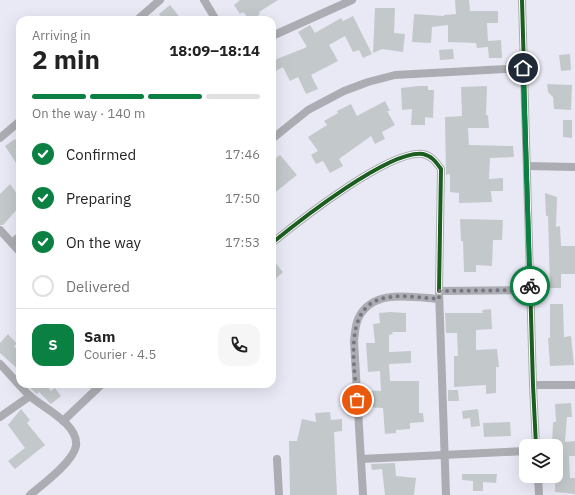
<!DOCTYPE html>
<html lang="en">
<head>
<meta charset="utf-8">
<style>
  body { margin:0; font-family:"IBM Plex Sans",sans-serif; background:#f6f6f6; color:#222; height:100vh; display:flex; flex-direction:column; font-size:15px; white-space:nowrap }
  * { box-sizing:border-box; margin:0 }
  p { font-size:13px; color:#767676 }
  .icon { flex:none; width:22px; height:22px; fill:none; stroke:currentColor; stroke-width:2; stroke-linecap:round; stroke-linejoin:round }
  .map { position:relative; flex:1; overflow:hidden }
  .drawer { position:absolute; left:16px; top:16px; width:260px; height:372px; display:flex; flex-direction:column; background:#fff; border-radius:12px; box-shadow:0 4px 16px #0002 }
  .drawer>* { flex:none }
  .buttons { position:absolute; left:519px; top:439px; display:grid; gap:8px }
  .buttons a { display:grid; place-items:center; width:44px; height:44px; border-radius:8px; background:#fff; box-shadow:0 4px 16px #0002; font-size:20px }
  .pin { position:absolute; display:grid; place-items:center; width:34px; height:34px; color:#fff; margin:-17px; border:2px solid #fff; border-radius:50%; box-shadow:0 1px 4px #0007 }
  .courier { position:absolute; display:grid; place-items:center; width:40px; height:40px; margin:-20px; border:3px solid #0b8043; border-radius:50%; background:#fff; color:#222; box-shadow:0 1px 5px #0007 }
  .head em { font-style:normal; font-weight:700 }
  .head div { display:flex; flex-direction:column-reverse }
  .head { display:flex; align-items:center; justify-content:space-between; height:68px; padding:0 16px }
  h1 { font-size:26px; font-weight:700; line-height:30px }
  .bar { display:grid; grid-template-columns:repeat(4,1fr); gap:6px 4px; align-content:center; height:48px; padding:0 16px }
  .bar i { height:5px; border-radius:3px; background:#e0e0e0 }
  .bar .selected { background:#0b8043 }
  .bar p { grid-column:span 4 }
  .line { display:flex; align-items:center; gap:10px; padding:0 16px; border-top:1px solid #e0e0e0 }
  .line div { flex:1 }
  .round { display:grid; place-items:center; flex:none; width:42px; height:42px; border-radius:12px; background:#f6f6f6 }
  ol { padding:0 16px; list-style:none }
  li { display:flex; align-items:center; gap:12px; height:44px }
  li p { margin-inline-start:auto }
  li .icon { padding:4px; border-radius:50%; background:#0b8043; color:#fff; stroke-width:4 }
  li:last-child { color:#767676 }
  li i { width:22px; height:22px; border:2px solid #e0e0e0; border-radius:50% }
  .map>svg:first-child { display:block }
</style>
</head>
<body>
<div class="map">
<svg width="575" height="495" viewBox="0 0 575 495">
  <rect width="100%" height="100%" fill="#e8e9f5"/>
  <g fill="#c3c9cb">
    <polygon points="240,0 278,0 259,12 260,14 252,20 250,20 243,12 240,14 234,5"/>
    <polygon points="455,0 469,0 470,11 498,11 498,23 487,23 488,41 501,40 502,58 489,58 488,47 477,48 476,43 448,42 448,25 432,27 431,43 412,42 414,14 444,16 444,15 456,14"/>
    <polygon points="170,5 182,20 164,20 159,14"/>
    <polygon points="375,8 395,8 394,33 405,34 403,52 382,49 373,53"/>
    <polygon points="353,16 372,54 363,58 359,50 353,52 345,36 329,45 338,61 311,75 318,89 306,94 298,77 290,81 283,67 272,73 272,61 307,47 298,32 310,25 315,33 341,18 343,21"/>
    <polygon points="453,49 454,59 440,60 439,50"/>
    <polygon points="570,54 571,70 561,71 559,55"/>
    <polygon points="547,84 572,85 571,110 554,109 553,97 548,92"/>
    <polygon points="419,86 428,86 428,90 434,90 433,118 425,117 425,125 411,125 412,109 402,110 401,88"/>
    <polygon points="487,86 486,115 488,115 489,128 468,128 469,145 513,146 514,157 490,158 489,179 503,178 503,191 491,191 492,202 459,203 459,193 450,192 450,174 446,175 445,117 462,116 461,87"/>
    <polygon points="385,101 390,111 387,111 395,125 382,132 385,139 375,144 371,136 339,159 343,166 330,173 323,161 316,164 311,155 318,151 308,137 327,125 324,121 338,113 337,111 351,104 357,116"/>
    <polygon points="563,120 572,120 572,138 563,137"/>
    <polygon points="15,139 20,146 20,169 5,146"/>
    <polygon points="280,155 297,175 272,195 272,161"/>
    <polygon points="10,184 20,198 20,206 3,225 0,225 0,194"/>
    <polygon points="545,193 557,197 556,227 560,226 561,246 575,246 575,274 561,274 561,288 550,288 548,216 546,216"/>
    <polygon points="460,219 503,220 502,240 493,240 492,266 476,265 476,272 464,272 463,241 461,241"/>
    <polygon points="272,259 283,272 272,282"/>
    <polygon points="550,304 563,304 564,337 571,336 574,365 550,366 548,338 550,338"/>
    <polygon points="491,309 492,329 476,330 476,350 497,349 499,367 496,367 496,393 486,394 486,385 454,387 454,356 458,356 457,333 446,333 445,313 483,313 482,310"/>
    <polygon points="390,312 406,313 406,332 392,332 393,334 389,335 389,352 411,351 411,363 389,364 390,381 419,381 419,413 423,413 424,422 410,423 410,429 396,430 396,433 385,434 383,408 363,407 362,390 381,391 380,371 368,372 366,343 375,343 373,324 380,323 379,313"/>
    <polygon points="8,334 17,344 14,346 20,353 20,371 0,353 0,343"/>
    <polygon points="30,384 47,384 46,385 51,391 55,388 61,396 51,404 39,392 37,394 30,388 32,386"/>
    <polygon points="448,390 458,390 459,401 448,401"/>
    <polygon points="571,403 572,417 567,417 565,442 575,441 575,456 569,456 570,478 575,478 575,494 555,492 556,446 552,446 553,422 556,422 555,404"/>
    <polygon points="21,409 30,420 27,423 45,445 15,469 8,461 25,448 8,425"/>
    <polygon points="478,409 480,426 471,427 470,418 463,419 462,411"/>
    <polygon points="330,412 331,420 342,419 342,431 334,432 337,495 290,495 289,441 297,441 302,419 316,422 315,413"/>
    <polygon points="510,422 511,436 484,437 483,423"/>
    <polygon points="395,463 396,476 416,478 414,495 385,495 382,469 372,470 371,464"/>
    <polygon points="462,474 497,474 496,483 483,482 483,491 473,491 473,481 462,480"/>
  </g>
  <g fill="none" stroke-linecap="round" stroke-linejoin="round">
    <g stroke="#acadb3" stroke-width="8">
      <polyline points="204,0 216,20"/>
      <polyline points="522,0 533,385 536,446"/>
      <polyline points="137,20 160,0"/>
      <polyline points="272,36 352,0"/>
      <polyline points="0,138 20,121"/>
      <polyline points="272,139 308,110 344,91 368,82 395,75 523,68"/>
      <polyline points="527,166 575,167"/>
      <polyline points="0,230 20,252"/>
      <polyline points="12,243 20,236"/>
      <path d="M272 243C299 221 390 149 423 154 432 156 436 162 441 169L439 291"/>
      <path d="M0 364C10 374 19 386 30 396 43 408 79 424 76 446 73 462 42 485 30 495"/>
      <polyline points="533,385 575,385"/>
      <polyline points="0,417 30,396"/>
      <polyline points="63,421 102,384"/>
      <polyline points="277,459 279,495"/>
      <polyline points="361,459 526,451"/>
      <polyline points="538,476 539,495"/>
      <path d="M363 495 354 341C355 334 355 326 358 319 372 288 412 297 439 299"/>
      <polyline points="446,495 439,291 530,290"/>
    </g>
    <defs>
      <g id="cycleway">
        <polyline points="522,0 533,385 536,446"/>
        <path d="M272 243C299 221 390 149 423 154 432 156 436 162 441 169L439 291"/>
      </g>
    </defs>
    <use href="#cycleway" stroke="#fff" stroke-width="6"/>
    <use href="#cycleway" stroke="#1b5e20" stroke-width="4"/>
  </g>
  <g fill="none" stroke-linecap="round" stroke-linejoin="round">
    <path stroke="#777781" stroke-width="4" stroke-dasharray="0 7.2" d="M357 400C355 368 342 307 384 298 402 294 421 298 439 299V291L530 290V286"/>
    <polyline stroke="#0b8043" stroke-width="5" points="523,68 530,286"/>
  </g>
</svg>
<div class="buttons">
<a><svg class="icon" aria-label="layers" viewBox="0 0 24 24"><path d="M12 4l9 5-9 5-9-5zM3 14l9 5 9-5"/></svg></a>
</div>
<div class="pin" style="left:357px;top:400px;background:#ea580c"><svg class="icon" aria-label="bag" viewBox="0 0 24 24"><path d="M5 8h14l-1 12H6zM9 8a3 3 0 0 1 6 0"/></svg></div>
<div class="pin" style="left:523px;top:68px;background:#1f2937"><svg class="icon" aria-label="home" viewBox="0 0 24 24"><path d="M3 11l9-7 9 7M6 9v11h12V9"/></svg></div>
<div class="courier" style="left:530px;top:286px"><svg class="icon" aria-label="bike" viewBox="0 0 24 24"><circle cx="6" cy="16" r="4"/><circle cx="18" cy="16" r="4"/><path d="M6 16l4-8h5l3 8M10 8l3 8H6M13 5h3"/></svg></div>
<section class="drawer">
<div class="head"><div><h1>2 min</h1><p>Arriving in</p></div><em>18:09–18:14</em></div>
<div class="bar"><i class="selected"></i><i class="selected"></i><i class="selected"></i><i></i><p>On the way · 140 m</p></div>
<ol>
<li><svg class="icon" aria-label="check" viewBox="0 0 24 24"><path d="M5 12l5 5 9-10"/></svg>Confirmed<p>17:46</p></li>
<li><svg class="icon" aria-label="check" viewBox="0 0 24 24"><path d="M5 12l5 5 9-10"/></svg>Preparing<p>17:50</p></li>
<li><svg class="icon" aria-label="check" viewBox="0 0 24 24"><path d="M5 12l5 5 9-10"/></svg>On the way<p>17:53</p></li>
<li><i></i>Delivered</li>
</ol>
<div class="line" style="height:72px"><b class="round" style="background:#0b8043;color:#fff">S</b><div><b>Sam</b><p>Courier · 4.5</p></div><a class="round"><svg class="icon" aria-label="phone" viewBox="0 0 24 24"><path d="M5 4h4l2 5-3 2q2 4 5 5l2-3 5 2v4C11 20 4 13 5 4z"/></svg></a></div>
</section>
</div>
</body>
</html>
